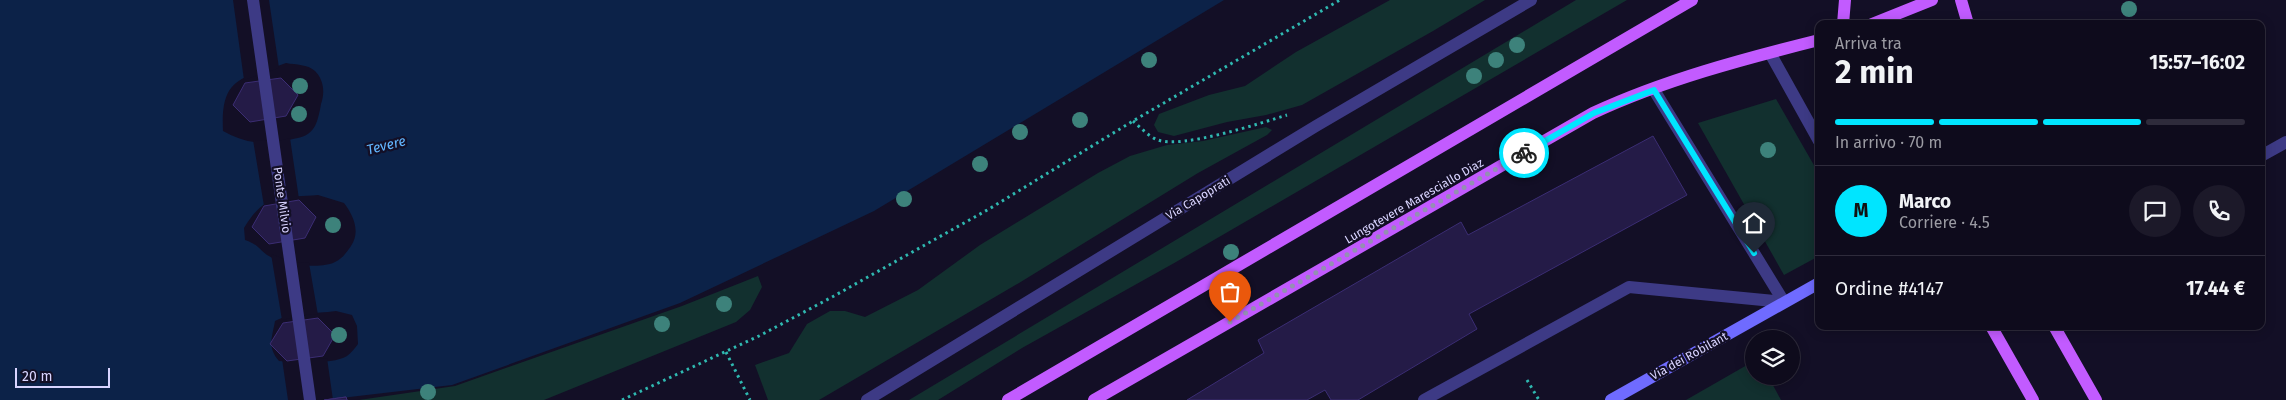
<!DOCTYPE html>
<html lang="it">
<head>
<meta charset="utf-8">
<style>
  body { margin:0; font-family:"Fira Sans",sans-serif; background:#1c1929; color:#f1f3f6; height:100vh; display:flex; flex-direction:column; font-size:19px; white-space:nowrap }
  * { box-sizing:border-box; margin:0 }
  p { font-size:16px; color:#9b9ba3 }
  .icon { flex:none; width:28px; height:28px; fill:none; stroke:currentColor; stroke-width:2; stroke-linecap:round; stroke-linejoin:round }
  .map { position:relative; flex:1; overflow:hidden }
  .panel { position:absolute; left:1815px; top:20px; width:450px; height:310px; display:flex; flex-direction:column; background:#0e0b1c; border-radius:10px; box-shadow:0 2px 12px #0003,0 0 0 1px #2e2b3b }
  .panel>* { flex:none }
  .controls { position:absolute; left:1745px; top:330px; display:grid; gap:10px }
  .controls a { display:grid; place-items:center; width:55px; height:55px; border-radius:50%; background:#0e0b1c; box-shadow:0 2px 12px #0003,0 0 0 1px #2e2b3b; font-size:25px }
  .scale { position:absolute; left:15px; bottom:12px; width:95px; box-sizing:border-box; padding-left:5px; border:2px solid #d9d4ff; border-top:0; font-size:14px; line-height:18px; white-space:nowrap; color:#d9d4ff; -webkit-text-stroke:4px #130f26; paint-order:stroke }
  .pin { position:absolute; display:grid; place-items:center; width:42px; height:42px; color:#fff; margin:-51px -21px; border-radius:50% 50% 50% 0; rotate:-45deg; box-shadow:0 0 5px #0007 }
  .pin .icon { rotate:45deg }
  .courier { position:absolute; display:grid; place-items:center; width:50px; height:50px; margin:-25px; border:4px solid #00e5ff; border-radius:50%; background:#fff; color:#222; box-shadow:0 1px 6px #0007 }
  .overview em { font-style:normal; font-weight:700 }
  .overview div { display:flex; flex-direction:column-reverse }
  .overview { display:flex; align-items:center; justify-content:space-between; height:85px; padding:0 20px }
  h1 { font-size:32px; font-weight:700; line-height:38px }
  .bar { display:grid; grid-template-columns:repeat(4,1fr); gap:8px 5px; align-content:center; height:60px; padding:0 20px }
  .bar i { height:6px; border-radius:4px; background:#2e2b3b }
  .bar .on { background:#00e5ff }
  .bar p { grid-column:span 4 }
  .line { display:flex; align-items:center; gap:12px; padding:0 20px; border-top:1px solid #2e2b3b }
  .line div { flex:1 }
  .round { display:grid; place-items:center; flex:none; width:52px; height:52px; border-radius:26px; background:#1c1929 }
  .map>svg:first-child { display:block }
</style>
</head>
<body>
<div class="map">
<svg width="2286" height="400" viewBox="0 0 2286 400">
  <rect width="100%" height="100%" fill="#130f26"/>
  <g fill="#12302f">
    <polygon points="1390,0 1485,0 1433,31 1302,105 1266,115 1227,122 1174,136 1158,132 1154,125 1159,114 1209,95 1245,86 1296,52"/>
    <polygon points="1576,0 1627,0 1176,262 1022,348 938,400 909,400"/>
    <polygon points="1776,99 1819,174 1819,256 1784,275 1698,123"/>
    <polygon points="1266,127 1272,130 1267,135 1198,173 1019,283 819,400 768,400 755,365 789,353 807,324 830,311 845,311 865,317 918,290 980,245 1098,173 1130,156 1167,145 1203,141"/>
    <polygon points="758,276 762,287 750,310 736,322 544,400 359,400 455,386 682,306"/>
    <polygon points="1754,361 1754,376 1768,376 1781,400 1686,400"/>
  </g>
  <path fill="#0c2248" fill-rule="evenodd" d="M0 0H1224L874 211 680 303 452 385 324 400H0ZM286 63C297 65 307 64 315 71 324 80 325 93 321 104 320 110 318 120 315 126 310 135 303 137 293 139 268 146 246 144 223 131 220 75 243 79 286 63ZM318 195 344 203C353 215 361 231 351 246 347 252 342 259 335 262 320 270 281 264 267 255 258 248 257 244 245 240L244 228C265 193 280 198 318 195ZM336 311 352 315 357 326 358 344C355 348 351 353 347 356 332 365 296 362 279 361 267 347 272 338 275 321 295 311 314 314 336 311Z"/>
  <g fill="#130f26">
    <polygon points="233,0 269,0 279,68 244,80"/>
    <polygon points="290,138 299,199 273,202 264,206 253,140 278,141"/>
    <polygon points="271,254 292,262 309,263 318,315 310,314 282,320"/>
    <polygon points="327,358 333,400 288,400 282,359"/>
  </g>
  <g fill="#241b47" stroke="#3b2d73">
    <polygon points="281,78 298,95 286,116 250,122 233,105 245,83"/>
    <polygon points="1653,136 1687,195 1469,314 1477,329 1358,400 1331,400 1325,390 1307,400 1187,400 1264,353 1258,340 1461,222 1468,235"/>
    <polygon points="299,200 316,217 305,238 269,244 252,227 264,206"/>
    <polygon points="318,318 335,335 323,356 287,361 270,344 283,323"/>
    <polygon points="346,397 347,400 324,400 331,399"/>
    <polygon points="346,397 347,400 325,400"/>
  </g>
  <g fill="none" stroke-linecap="round" stroke-linejoin="round">
    <g stroke="#2fb8b0" stroke-width="3" stroke-dasharray="2.5 4" stroke-linecap="butt">
      <path d="M1133 121C1140 127 1149 137 1158 140 1182 149 1261 123 1287 115"/>
      <polyline points="726,352 750,400"/>
      <polyline points="1527,380 1539,400"/>
      <polyline points="622,400 759,336 834,296 989,209 1133,121 1340,0"/>
    </g>
    <g stroke="#3d3a85" stroke-width="12">
      <polyline points="1770,53 1819,141"/>
      <polyline points="867,400 1316,126 1531,0"/>
      <polyline points="1424,400 1629,287 1784,302"/>
    </g>
    <g stroke="#3d3a85" stroke-width="12">
      <polyline points="253,0 310,400"/>
      <polyline points="1654,90 1784,302"/>
      <polyline points="2261,156 2286,142"/>
    </g>
    <polyline stroke="#6f6bff" stroke-width="12" points="1611,400 1819,283"/>
    <g stroke="#c25bff" stroke-width="12">
      <polyline points="1961,0 1968,24"/>
      <polyline points="1843,24 1845,0"/>
      <polyline points="1872,24 1932,0"/>
      <polyline points="1991,326 2033,400"/>
      <polyline points="2054,326 2096,400"/>
      <polyline points="1008,400 1692,0"/>
      <path d="M1094 400 1593 113C1664 80 1743 59 1819 40"/>
    </g>
  </g>
  <g fill="#3d827b">
    <circle cx="2129" cy="9" r="8"/>
    <circle cx="1517" cy="45" r="8"/>
    <circle cx="1149" cy="60" r="8"/>
    <circle cx="1496" cy="60" r="8"/>
    <circle cx="1474" cy="76" r="8"/>
    <circle cx="300" cy="86" r="8"/>
    <circle cx="299" cy="114" r="8"/>
    <circle cx="1080" cy="120" r="8"/>
    <circle cx="1020" cy="132" r="8"/>
    <circle cx="1768" cy="150" r="8"/>
    <circle cx="980" cy="164" r="8"/>
    <circle cx="904" cy="199" r="8"/>
    <circle cx="333" cy="225" r="8"/>
    <circle cx="1231" cy="252" r="8"/>
    <circle cx="724" cy="304" r="8"/>
    <circle cx="662" cy="324" r="8"/>
    <circle cx="339" cy="335" r="8"/>
    <circle cx="428" cy="392" r="8"/>
  </g>
  <g fill="none" stroke-linecap="round" stroke-linejoin="round">
    <polyline stroke="#948fb3" stroke-width="5" stroke-dasharray="0 9" points="1230,322 1524,153"/>
    <polyline stroke="#00e5ff" stroke-width="6" points="1524,153 1594,113 1654,90 1754,253"/>
  </g>
  <g text-anchor="middle" stroke-width="4.5" stroke-linejoin="round" paint-order="stroke">
    <g font-size="12" fill="#d9d4ff" stroke="#130f26">
      <text transform="translate(1198 198) rotate(-31)" y="4">Via Capoprati</text>
      <text transform="translate(282 200) rotate(82)" y="4">Ponte Milvio</text>
      <text transform="translate(1414 201) rotate(-30)" y="4">Lungotevere Maresciallo Diaz</text>
      <text transform="translate(1689 356) rotate(-29)" y="4">Via dei Robilant</text>
    </g>
    <g font-size="14" font-style="italic" fill="#62b6ff" stroke="#130f26">
      <text transform="translate(386 145) rotate(-14)" y="5">Tevere</text>
    </g>
  </g>
</svg>
<div class="controls">
<a><svg class="icon" aria-label="layers" viewBox="0 0 24 24"><path d="M12 4l9 5-9 5-9-5zM3 14l9 5 9-5"/></svg></a>
</div>
<div class="scale">20 m</div>
<div class="pin" style="left:1230px;top:322px;background:#ea580c"><svg class="icon" aria-label="bag" viewBox="0 0 24 24"><path d="M5 8h14l-1 12H6zM9 8a3 3 0 0 1 6 0"/></svg></div>
<div class="pin" style="left:1754px;top:253px;background:#1f2937"><svg class="icon" aria-label="home" viewBox="0 0 24 24"><path d="M3 11l9-7 9 7M6 9v11h12V9"/></svg></div>
<div class="courier" style="left:1524px;top:153px"><svg class="icon" aria-label="bike" viewBox="0 0 24 24"><circle cx="6" cy="16" r="4"/><circle cx="18" cy="16" r="4"/><path d="M6 16l4-8h5l3 8M10 8l3 8H6M13 5h3"/></svg></div>
<section class="panel">
<div class="overview"><div><h1>2 min</h1><p>Arriva tra</p></div><em>15:57–16:02</em></div>
<div class="bar"><i class="on"></i><i class="on"></i><i class="on"></i><i></i><p>In arrivo · 70 m</p></div>
<div class="line" style="height:90px"><b class="round" style="background:#00e5ff;color:#111">M</b><div><b>Marco</b><p>Corriere · 4.5</p></div><a class="round"><svg class="icon" aria-label="chat" viewBox="0 0 24 24"><path d="M4 5h16v11H9l-5 4z"/></svg></a><a class="round"><svg class="icon" aria-label="phone" viewBox="0 0 24 24"><path d="M5 4h4l2 5-3 2q2 4 5 5l2-3 5 2v4C11 20 4 13 5 4z"/></svg></a></div>
<div class="line" style="height:65px"><div>Ordine #4147</div><b>17.44 €</b></div>
</section>
</div>
</body>
</html>
